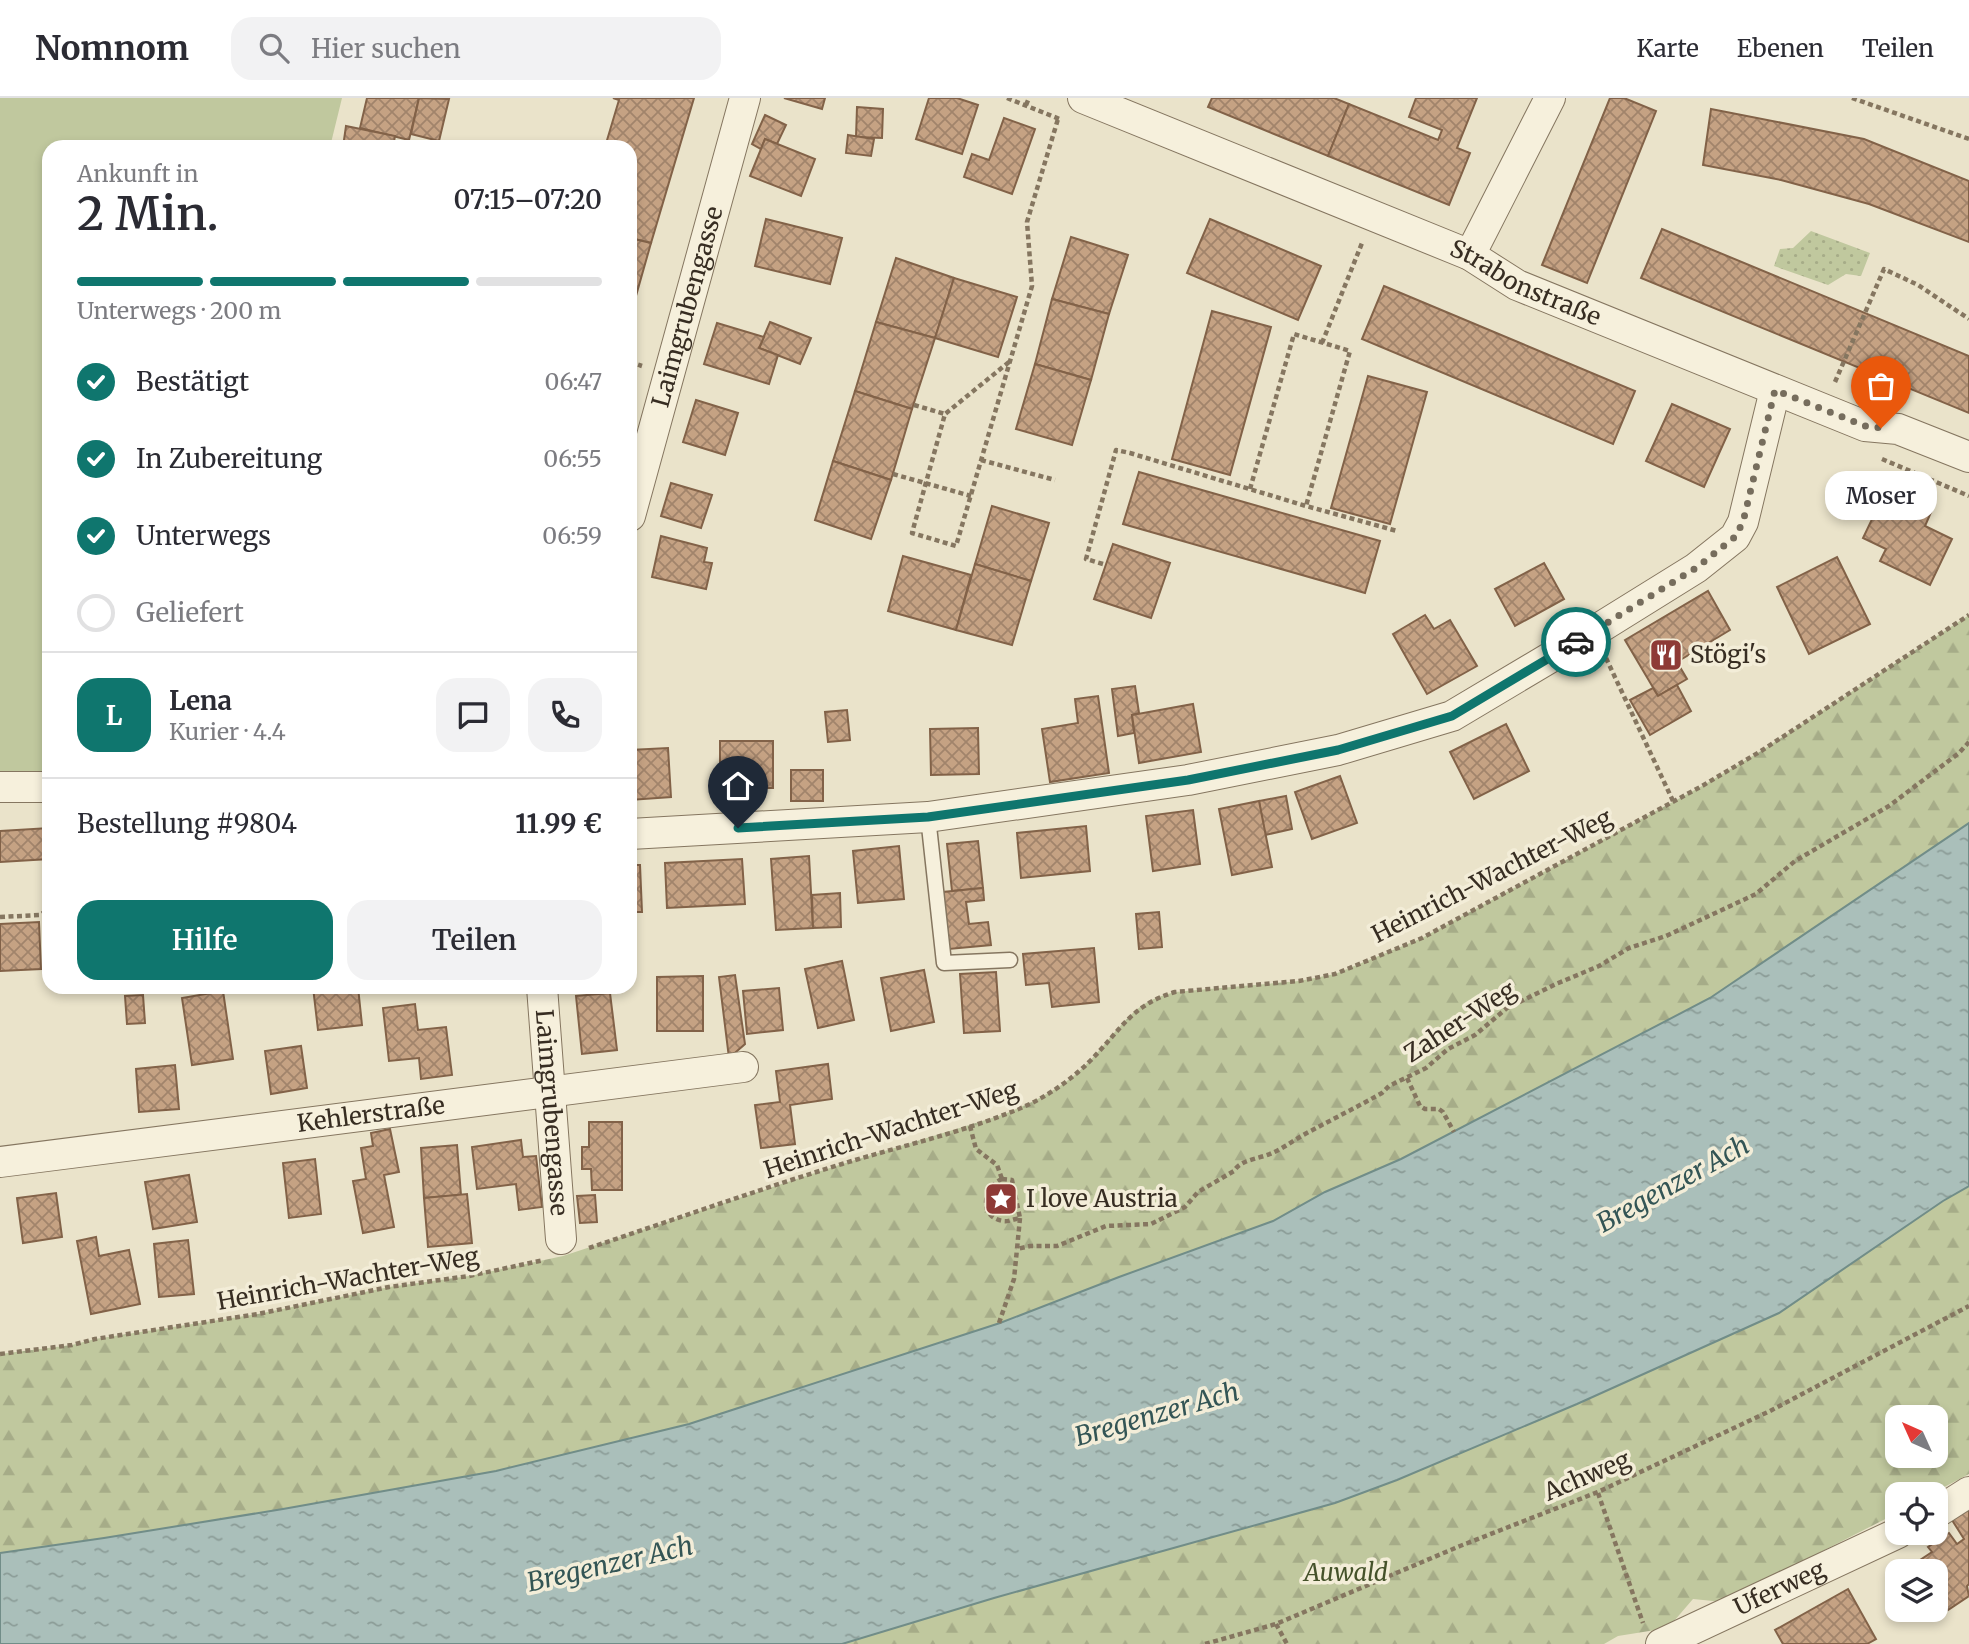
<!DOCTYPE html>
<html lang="de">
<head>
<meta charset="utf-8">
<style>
  body { margin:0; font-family:Merriweather,serif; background:#f2f2f3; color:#2b2b33; height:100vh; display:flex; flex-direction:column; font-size:26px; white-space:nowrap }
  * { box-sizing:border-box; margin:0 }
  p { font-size:23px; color:#7c7c81 }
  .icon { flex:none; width:38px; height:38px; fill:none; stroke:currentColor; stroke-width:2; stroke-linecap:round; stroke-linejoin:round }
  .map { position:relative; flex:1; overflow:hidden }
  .drawer { position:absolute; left:42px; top:42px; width:595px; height:854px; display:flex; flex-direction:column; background:#fff; border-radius:21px; box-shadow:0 4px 10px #0003 }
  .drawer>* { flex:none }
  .needle { width:46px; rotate:315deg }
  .fabs { position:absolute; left:1885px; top:1307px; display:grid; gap:14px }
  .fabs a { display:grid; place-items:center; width:63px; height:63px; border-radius:14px; background:#fff; box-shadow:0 4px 10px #0003; font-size:35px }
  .pin { position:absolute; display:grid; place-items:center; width:60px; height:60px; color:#fff; margin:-72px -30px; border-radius:50% 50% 50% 0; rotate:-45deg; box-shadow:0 0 7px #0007 }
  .pin .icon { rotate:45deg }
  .courier { position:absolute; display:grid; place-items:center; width:70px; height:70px; margin:-35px; border:5px solid #0f766e; border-radius:50%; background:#fff; color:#222; box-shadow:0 2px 9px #0007 }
  .bubble { position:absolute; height:49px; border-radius:21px; background:#fff; box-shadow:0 4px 10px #0003; font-size:23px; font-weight:600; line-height:49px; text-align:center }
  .headline em { font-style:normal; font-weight:600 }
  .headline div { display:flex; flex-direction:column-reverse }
  .headline { display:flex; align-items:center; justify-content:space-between; height:119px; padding:0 35px }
  h1 { font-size:46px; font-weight:600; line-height:52px }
  .bar { display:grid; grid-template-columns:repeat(4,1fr); gap:10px 7px; align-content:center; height:84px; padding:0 35px }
  .bar i { height:9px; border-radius:5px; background:#e1e1e2 }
  .bar .on { background:#0f766e }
  .bar p { grid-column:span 4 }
  .line { display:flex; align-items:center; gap:18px; padding:0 35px; border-top:2px solid #e1e1e2 }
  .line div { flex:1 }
  .round { display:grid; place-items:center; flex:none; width:74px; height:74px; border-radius:21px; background:#f2f2f3 }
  ol { padding:0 35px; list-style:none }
  li { display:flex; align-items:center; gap:21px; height:77px }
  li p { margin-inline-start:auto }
  li .icon { padding:7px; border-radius:50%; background:#0f766e; color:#fff; stroke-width:4 }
  li:last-child { color:#7c7c81 }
  li i { width:38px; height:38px; border:4px solid #e1e1e2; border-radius:50% }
  .cta { display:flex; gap:14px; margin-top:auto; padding:14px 35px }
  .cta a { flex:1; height:80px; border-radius:21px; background:#0f766e; color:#fff; font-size:28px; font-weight:600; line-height:80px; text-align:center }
  .cta a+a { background:#f2f2f3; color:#2b2b33 }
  header { display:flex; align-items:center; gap:42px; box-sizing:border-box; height:98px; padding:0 35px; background:#fff; border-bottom:2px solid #e1e1e2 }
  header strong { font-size:33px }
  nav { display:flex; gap:38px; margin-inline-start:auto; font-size:24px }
  .search { width:490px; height:63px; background:#f2f2f3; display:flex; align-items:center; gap:18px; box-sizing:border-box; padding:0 24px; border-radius:21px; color:#7c7c81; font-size:26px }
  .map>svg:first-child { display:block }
</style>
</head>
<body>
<header>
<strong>Nomnom</strong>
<div class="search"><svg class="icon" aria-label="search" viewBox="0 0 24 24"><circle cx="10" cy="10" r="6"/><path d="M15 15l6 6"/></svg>Hier suchen</div>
<nav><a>Karte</a><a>Ebenen</a><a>Teilen</a></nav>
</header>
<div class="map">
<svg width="1969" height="1546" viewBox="0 0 1969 1546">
  <defs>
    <pattern id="forest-firs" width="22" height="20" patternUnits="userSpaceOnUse" patternTransform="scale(1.75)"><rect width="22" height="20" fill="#c0c89e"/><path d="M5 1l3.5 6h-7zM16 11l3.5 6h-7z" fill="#a6ac88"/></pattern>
    <pattern id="park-dots" width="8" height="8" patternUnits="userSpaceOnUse" patternTransform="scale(1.75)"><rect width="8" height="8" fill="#c0c89e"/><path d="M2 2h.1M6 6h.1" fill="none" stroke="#a6ac88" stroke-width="1.8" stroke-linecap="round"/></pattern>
    <pattern id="water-ripples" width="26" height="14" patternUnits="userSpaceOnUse" patternTransform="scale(1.75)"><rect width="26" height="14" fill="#aabfba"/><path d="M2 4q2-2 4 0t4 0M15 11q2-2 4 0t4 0" fill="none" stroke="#8b9c97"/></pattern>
    <pattern id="building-cross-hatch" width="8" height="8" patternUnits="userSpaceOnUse" patternTransform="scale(1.75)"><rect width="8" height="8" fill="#c5a283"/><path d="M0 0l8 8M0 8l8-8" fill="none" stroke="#a1846b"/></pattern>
  </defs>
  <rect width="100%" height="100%" fill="#eae3ca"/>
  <polygon fill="#c0c89e" points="0,0 342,0 330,49 49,49 49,675 0,676"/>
  <g fill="url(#forest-firs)" fill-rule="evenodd">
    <path d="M1969 517V725L1710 900 1401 1061 1325 1094 1273 1123 1119 1179 999 1225 689 1326 496 1373 283 1411 104 1440 0 1455V1256L72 1247 95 1241 258 1216 389 1189 469 1178 563 1158 839 1067 1005 1016C1031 1005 1054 994 1076 976 1100 956 1116 928 1140 909 1151 901 1163 897 1175 894L1299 883 1335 876 1422 840 1702 688 1761 653Z"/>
    <path d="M1969 1088V1376L1931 1396H1897V1415L1723 1504 1693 1501 1668 1530 1618 1538 1604 1546H842L994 1500 1397 1382 1577 1306 1779 1215 1943 1103ZM1897 1320H1936V1358H1897Z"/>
  </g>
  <polygon fill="url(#park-dots)" points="1811,133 1870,155 1861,178 1846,176 1828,187 1774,168 1780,151 1793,150"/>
  <polygon fill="url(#water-ripples)" stroke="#718d88" stroke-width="2" points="1969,725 1969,1088 1943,1103 1779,1215 1577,1306 1397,1382 1335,1405 994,1500 842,1546 0,1546 0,1455 104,1440 283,1411 496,1373 689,1326 1000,1225 1119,1179 1273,1123 1325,1094 1401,1061 1710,900"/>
  <g fill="url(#building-cross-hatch)" stroke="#826248" stroke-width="2">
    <polygon points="367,0 419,0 409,42 360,30"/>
    <polygon points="419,0 449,1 439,43 411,36"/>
    <polygon points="613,0 694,0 651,145 630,140 630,49 605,49 619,2"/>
    <polygon points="784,0 825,0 822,11"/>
    <polygon points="929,0 957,0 978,7 962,56 916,41"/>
    <polygon points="1212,0 1334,0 1349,6 1328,58 1208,9"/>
    <polygon points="1416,0 1477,0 1457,50 1470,55 1449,107 1328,58 1349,6 1438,42 1442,32 1409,19"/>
    <polygon points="1610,0 1624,0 1656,13 1587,185 1542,167"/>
    <polygon points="857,9 883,11 882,40 856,39"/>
    <polygon points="1711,11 1864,41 1969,83 1969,144 1869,106 1781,82 1703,67"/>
    <polygon points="765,17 786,27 777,46 765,41 761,51 752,46"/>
    <polygon points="1004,20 1035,31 1012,96 964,79 972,56 989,62"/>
    <polygon points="346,28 395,38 393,49 343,49"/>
    <polygon points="848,37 874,41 871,58 846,55"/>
    <polygon points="765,41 815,61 801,98 750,78"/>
    <polygon points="766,121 842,140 830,186 755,168"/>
    <polygon points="1210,121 1321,168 1298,222 1187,175"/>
    <polygon points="1662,131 1969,258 1969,315 1641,180"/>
    <polygon points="1071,139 1128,157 1109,216 1052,201"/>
    <polygon points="630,140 651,145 630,219"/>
    <polygon points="896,160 954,180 935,240 876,224"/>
    <polygon points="954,180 1017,199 998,259 935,240"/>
    <polygon points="1384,188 1635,293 1613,346 1362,241"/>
    <polygon points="1052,201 1109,216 1091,282 1035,266"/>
    <polygon points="1212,213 1271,229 1230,377 1172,361"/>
    <polygon points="770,224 811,240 800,266 759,250"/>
    <polygon points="876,224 935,240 912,311 855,293"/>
    <polygon points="717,225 764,239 759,250 778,257 769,286 704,266"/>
    <polygon points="1035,266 1091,282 1072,347 1016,331"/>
    <polygon points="1368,278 1427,294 1390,426 1331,410"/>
    <polygon points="855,293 912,311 891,382 833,363"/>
    <polygon points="696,302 738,315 725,357 683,344"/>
    <polygon points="1672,306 1730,331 1704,389 1646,363"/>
    <polygon points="833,363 891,382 871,441 815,422"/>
    <polygon points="1139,374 1380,443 1365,495 1123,426"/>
    <polygon points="671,385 712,397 701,430 661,418"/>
    <polygon points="1887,390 1932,412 1925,428 1952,441 1930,487 1880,463 1886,451 1863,440"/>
    <polygon points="992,408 1049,425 1031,483 975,466"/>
    <polygon points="661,438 707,450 704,464 712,465 706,491 652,479"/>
    <polygon points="1113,446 1170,465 1151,520 1094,501"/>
    <polygon points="903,458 971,477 956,532 888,513"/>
    <polygon points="1837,459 1870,526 1809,556 1777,489"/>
    <polygon points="1544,465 1564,501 1515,528 1495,491"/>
    <polygon points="975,466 1031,483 1012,547 956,532"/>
    <polygon points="1708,493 1730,532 1677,564 1687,581 1658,598 1625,542"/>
    <polygon points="1425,517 1434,531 1450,522 1477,568 1427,596 1393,536"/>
    <polygon points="1677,587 1691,613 1650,637 1630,602 1653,590 1658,598"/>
    <polygon points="1135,588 1139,615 1132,617 1134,635 1118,638 1112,591"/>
    <polygon points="1098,598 1109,675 1050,684 1042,631 1078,625 1075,601"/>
    <polygon points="1193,606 1201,654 1139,665 1132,617"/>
    <polygon points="847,612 850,642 828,644 825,614"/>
    <polygon points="1506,626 1529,673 1474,701 1450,654"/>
    <polygon points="978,630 979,676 931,677 930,631"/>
    <rect x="720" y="643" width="53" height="47"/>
    <polygon points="668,650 671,699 630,702 630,652"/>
    <rect x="791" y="672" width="32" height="31"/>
    <polygon points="1340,678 1357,725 1312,741 1295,694"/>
    <polygon points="1286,698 1292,731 1265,737 1259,703"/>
    <polygon points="1259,703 1272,769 1232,777 1219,711"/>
    <polygon points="1193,712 1200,766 1153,773 1146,718"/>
    <polygon points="1086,728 1090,773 1021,780 1017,735"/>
    <polygon points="49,730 49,761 0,764 0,733"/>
    <polygon points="978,743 983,790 952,793 947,746"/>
    <polygon points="899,748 904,801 858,805 853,753"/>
    <polygon points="809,758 813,830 776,832 771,761"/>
    <polygon points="742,761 745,806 667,810 665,765"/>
    <polygon points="630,767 640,767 642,814 630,814"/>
    <polygon points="983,790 984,802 966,804 969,826 988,824 991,847 949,851 943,794"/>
    <polygon points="840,795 841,829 813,830 812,797"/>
    <polygon points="1159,814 1162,849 1139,851 1136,816"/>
    <polygon points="39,824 41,871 0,873 0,826"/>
    <polygon points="1094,850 1099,904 1052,909 1049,885 1026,887 1023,856"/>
    <polygon points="842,863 854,922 818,930 805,871"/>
    <polygon points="924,872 934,924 891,933 881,880"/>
    <polygon points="996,874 1000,933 964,935 960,876"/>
    <polygon points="735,877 745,946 729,960 719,879"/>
    <polygon points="703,878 703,933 657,933 657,879"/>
    <polygon points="313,889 358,889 362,927 318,932"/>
    <polygon points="779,890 783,932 747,936 743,893"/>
    <polygon points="223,893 233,961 192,967 182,900"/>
    <polygon points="610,895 617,952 582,956 576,898"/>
    <polygon points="143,897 145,925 127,926 125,898"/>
    <polygon points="415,906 418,932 446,929 452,977 421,981 419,960 389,963 383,910"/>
    <polygon points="301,948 307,990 271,996 265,953"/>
    <polygon points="828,966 832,1001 790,1007 795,1046 761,1050 755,1007 780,1004 776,973"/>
    <polygon points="175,967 179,1011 139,1014 136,971"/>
    <polygon points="589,1024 622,1024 622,1092 592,1092 591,1071 582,1071 582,1049 589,1049"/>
    <polygon points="390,1031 399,1074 384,1077 394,1129 363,1135 353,1083 366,1081 361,1050 373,1048 371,1035"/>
    <polygon points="521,1042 523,1059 536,1058 542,1109 519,1112 516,1086 477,1091 472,1049"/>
    <polygon points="457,1047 461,1097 424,1100 421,1050"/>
    <polygon points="315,1061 321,1116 289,1120 283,1065"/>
    <polygon points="189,1077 197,1124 153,1131 145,1084"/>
    <polygon points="56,1095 62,1139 23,1145 17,1100"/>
    <polygon points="467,1096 472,1145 428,1149 424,1100"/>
    <polygon points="595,1097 597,1124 580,1125 577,1098"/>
    <polygon points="96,1139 99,1158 129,1152 140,1206 91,1216 77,1143"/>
    <polygon points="188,1142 194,1196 159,1199 154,1146"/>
    <polygon points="1969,1411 1969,1486 1967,1488 1969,1498 1948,1512 1945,1507 1928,1518 1924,1512 1936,1512 1936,1474 1915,1474 1921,1470 1917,1464 1932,1454 1928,1449 1949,1435 1957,1446 1964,1441 1952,1422"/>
    <polygon points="1848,1491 1876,1541 1867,1546 1783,1546 1775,1532"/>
  </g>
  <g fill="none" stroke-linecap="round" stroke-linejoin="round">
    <defs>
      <polyline id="lane" points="928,719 944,865 1010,862"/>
      <g id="street">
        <path id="s1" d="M1083 0 1470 157 1517 187 1865 328 1898 331 1969 359"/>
        <polyline points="1470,157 1550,0"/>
        <path id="s2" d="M630 418 745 0"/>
        <polyline points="0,689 49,689"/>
        <polyline points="630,736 928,719 1188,682 1338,652 1452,618 1593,534 1696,470 1735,439 1743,424 1775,292"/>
        <path id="s3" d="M542 889 561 1141"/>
        <path id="s4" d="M0 1064 743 969"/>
        <polyline points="1936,1415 1969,1394"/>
        <path id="s5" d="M1661 1546 1898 1435"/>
      </g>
    </defs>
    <use href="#lane" stroke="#857660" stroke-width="17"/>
    <use href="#street" stroke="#857660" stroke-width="32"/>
    <g stroke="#857660" stroke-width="4.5" stroke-dasharray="5 3.5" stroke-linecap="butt">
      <polyline points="1007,0 1062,22"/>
      <polyline points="1852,0 1969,41"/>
      <polyline points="1026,7 1029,0"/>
      <polyline points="1322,245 1362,145"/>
      <polyline points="630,264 642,268"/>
      <polyline points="1009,264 945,316 912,435 956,448 1032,188 1027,124 1058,21"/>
      <polyline points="1835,284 1884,171 1918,187 1969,221"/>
      <polyline points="914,307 945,316"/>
      <polyline points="1882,361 1969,398"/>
      <polyline points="981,362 1055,382"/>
      <polyline points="893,376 971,398"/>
      <polyline points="1250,391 1294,236 1350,253 1306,408"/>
      <polyline points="1103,466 1086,461 1116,352 1130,355 1306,408 1397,433"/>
      <polyline points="1606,560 1673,703"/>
      <polyline points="0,819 40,817 49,811"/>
      <polyline points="1407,980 1420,1008 1425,1011 1439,1011 1443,1014 1454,1034"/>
      <polyline points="970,1028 976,1051 997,1067 1002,1081"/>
      <path d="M1002 1081 1012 1082 1020 1120C1014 1121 1008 1124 1003 1123 978 1119 983 1089 1002 1081Z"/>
      <path d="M1020 1120 1017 1151 1030 1148H1057L1106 1128 1151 1126 1185 1109 1198 1094 1234 1073C1241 1061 1260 1061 1272 1055 1284 1050 1294 1042 1305 1036 1331 1022 1357 1009 1382 995L1389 988 1426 970 1448 951 1475 937 1507 910 1556 886 1599 868 1629 850 1666 838 1756 796 1795 763 1889 708 1959 655 1969 644"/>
      <path d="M589 1150C673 1122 757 1092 842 1066 904 1047 970 1033 1030 1006 1052 995 1073 980 1090 963 1121 932 1131 907 1175 894L1299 883 1335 876 1422 840 1702 688 1761 653 1969 517"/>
      <polyline points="999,1225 1014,1181 1017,1151"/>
      <polyline points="0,1256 72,1247 95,1241 258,1216 389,1189 469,1178 544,1162"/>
      <polyline points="1598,1395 1643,1525"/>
      <polyline points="1276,1526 1287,1546"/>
      <polyline points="1205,1546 1276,1526 1460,1448 1598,1394 1770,1313 1969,1208"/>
    </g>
    <use href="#lane" stroke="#f6f0dc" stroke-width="14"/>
    <use href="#street" stroke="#f6f0dc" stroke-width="30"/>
  </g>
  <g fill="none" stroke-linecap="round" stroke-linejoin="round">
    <polyline stroke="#766d5d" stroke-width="7" stroke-dasharray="0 12.6" points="1576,544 1696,470 1735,439 1743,424 1775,292 1865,328 1881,330"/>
    <polyline stroke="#0f766e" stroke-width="9" points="738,730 928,719 1188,682 1338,652 1452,618 1576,544"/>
  </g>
  <defs>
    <symbol id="restaurant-square" viewBox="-11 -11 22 22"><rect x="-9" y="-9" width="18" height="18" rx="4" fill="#8e3a36" stroke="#f3edd8"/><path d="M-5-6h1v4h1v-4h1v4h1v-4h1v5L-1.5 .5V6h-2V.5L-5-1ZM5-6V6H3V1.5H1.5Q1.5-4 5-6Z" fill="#fff"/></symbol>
    <symbol id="sight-square" viewBox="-11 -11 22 22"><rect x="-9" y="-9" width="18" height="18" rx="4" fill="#8e3a36" stroke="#f3edd8"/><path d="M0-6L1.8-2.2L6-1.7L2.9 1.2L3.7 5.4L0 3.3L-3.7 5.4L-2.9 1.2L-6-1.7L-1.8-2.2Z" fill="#fff"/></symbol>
  </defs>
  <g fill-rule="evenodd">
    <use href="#restaurant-square" x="1647" y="538" width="38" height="38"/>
    <use href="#sight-square" x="982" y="1082" width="38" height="38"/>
  </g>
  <g text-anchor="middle" stroke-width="7" stroke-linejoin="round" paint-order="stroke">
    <g font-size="24" fill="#372d22" stroke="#f3edd8">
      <text dy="8" stroke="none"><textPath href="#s1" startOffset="480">Strabonstraße</textPath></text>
      <text dy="8" stroke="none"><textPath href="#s2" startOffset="217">Laimgrubengasse</textPath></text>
      <text transform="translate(1492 778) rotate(-27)" y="8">Heinrich-Wachter-Weg</text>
      <text transform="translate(1460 924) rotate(-33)" y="8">Zaher-Weg</text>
      <text dy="8" stroke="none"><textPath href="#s3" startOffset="126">Laimgrubengasse</textPath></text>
      <text dy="8" stroke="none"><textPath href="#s4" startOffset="374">Kehlerstraße</textPath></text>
      <text transform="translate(891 1032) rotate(-18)" y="8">Heinrich-Wachter-Weg</text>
      <text transform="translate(348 1181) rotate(-10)" y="8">Heinrich-Wachter-Weg</text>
      <text transform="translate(1587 1378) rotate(-23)" y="8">Achweg</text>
      <text dy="8" stroke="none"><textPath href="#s5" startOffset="131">Uferweg</textPath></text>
    </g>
    <g font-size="24" fill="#372d22" stroke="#f3edd8" text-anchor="start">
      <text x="1690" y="565">Stögi's</text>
      <text x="1026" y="1109">I love Austria</text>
    </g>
    <g font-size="24" font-style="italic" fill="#45522a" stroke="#f3edd8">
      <text x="1346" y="1483">Auwald</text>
    </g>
    <g font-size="26" font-style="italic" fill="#355" stroke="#f3edd8">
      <text transform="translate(1673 1086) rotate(-29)" y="9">Bregenzer Ach</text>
      <text transform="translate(1157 1316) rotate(-16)" y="9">Bregenzer Ach</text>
      <text transform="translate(610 1466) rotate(-13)" y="9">Bregenzer Ach</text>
    </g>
  </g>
</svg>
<div class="fabs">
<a><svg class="needle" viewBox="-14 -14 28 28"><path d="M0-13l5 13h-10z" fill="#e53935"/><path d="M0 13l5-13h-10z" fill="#7c7c81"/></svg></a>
<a><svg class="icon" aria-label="locate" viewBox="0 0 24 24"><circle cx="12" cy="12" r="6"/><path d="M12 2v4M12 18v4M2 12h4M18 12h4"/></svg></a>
<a><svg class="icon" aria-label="layers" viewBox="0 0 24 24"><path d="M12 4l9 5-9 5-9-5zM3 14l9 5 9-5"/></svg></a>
</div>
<div class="pin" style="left:1881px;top:330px;background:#ea580c"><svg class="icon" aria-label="bag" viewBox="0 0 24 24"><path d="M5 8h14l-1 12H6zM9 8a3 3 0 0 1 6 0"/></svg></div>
<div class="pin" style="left:738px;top:730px;background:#1f2937"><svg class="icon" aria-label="home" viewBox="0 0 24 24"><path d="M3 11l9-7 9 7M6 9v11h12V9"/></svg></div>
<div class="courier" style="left:1576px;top:544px"><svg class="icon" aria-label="car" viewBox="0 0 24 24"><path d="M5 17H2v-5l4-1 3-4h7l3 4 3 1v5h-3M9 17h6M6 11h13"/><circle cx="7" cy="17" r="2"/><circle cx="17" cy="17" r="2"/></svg></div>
<div class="bubble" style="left:1825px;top:373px;width:112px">Moser</div>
<section class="drawer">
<div class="headline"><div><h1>2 Min.</h1><p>Ankunft in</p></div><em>07:15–07:20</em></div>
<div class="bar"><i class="on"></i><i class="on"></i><i class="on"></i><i></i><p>Unterwegs · 200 m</p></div>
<ol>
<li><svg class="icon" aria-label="check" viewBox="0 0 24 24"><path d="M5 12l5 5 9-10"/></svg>Bestätigt<p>06:47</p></li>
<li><svg class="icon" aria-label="check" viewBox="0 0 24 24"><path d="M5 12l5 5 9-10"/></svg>In Zubereitung<p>06:55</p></li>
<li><svg class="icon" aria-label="check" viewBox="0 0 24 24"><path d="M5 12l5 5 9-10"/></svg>Unterwegs<p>06:59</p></li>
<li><i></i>Geliefert</li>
</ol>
<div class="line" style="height:126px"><b class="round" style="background:#0f766e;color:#fff">L</b><div><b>Lena</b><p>Kurier · 4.4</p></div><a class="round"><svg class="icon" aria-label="chat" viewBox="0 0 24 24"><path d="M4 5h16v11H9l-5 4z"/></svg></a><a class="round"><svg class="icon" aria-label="phone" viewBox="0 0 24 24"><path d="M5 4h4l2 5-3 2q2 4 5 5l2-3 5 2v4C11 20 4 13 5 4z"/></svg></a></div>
<div class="line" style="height:91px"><div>Bestellung #9804</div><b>11.99 €</b></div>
<div class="cta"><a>Hilfe</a><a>Teilen</a></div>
</section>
</div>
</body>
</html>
